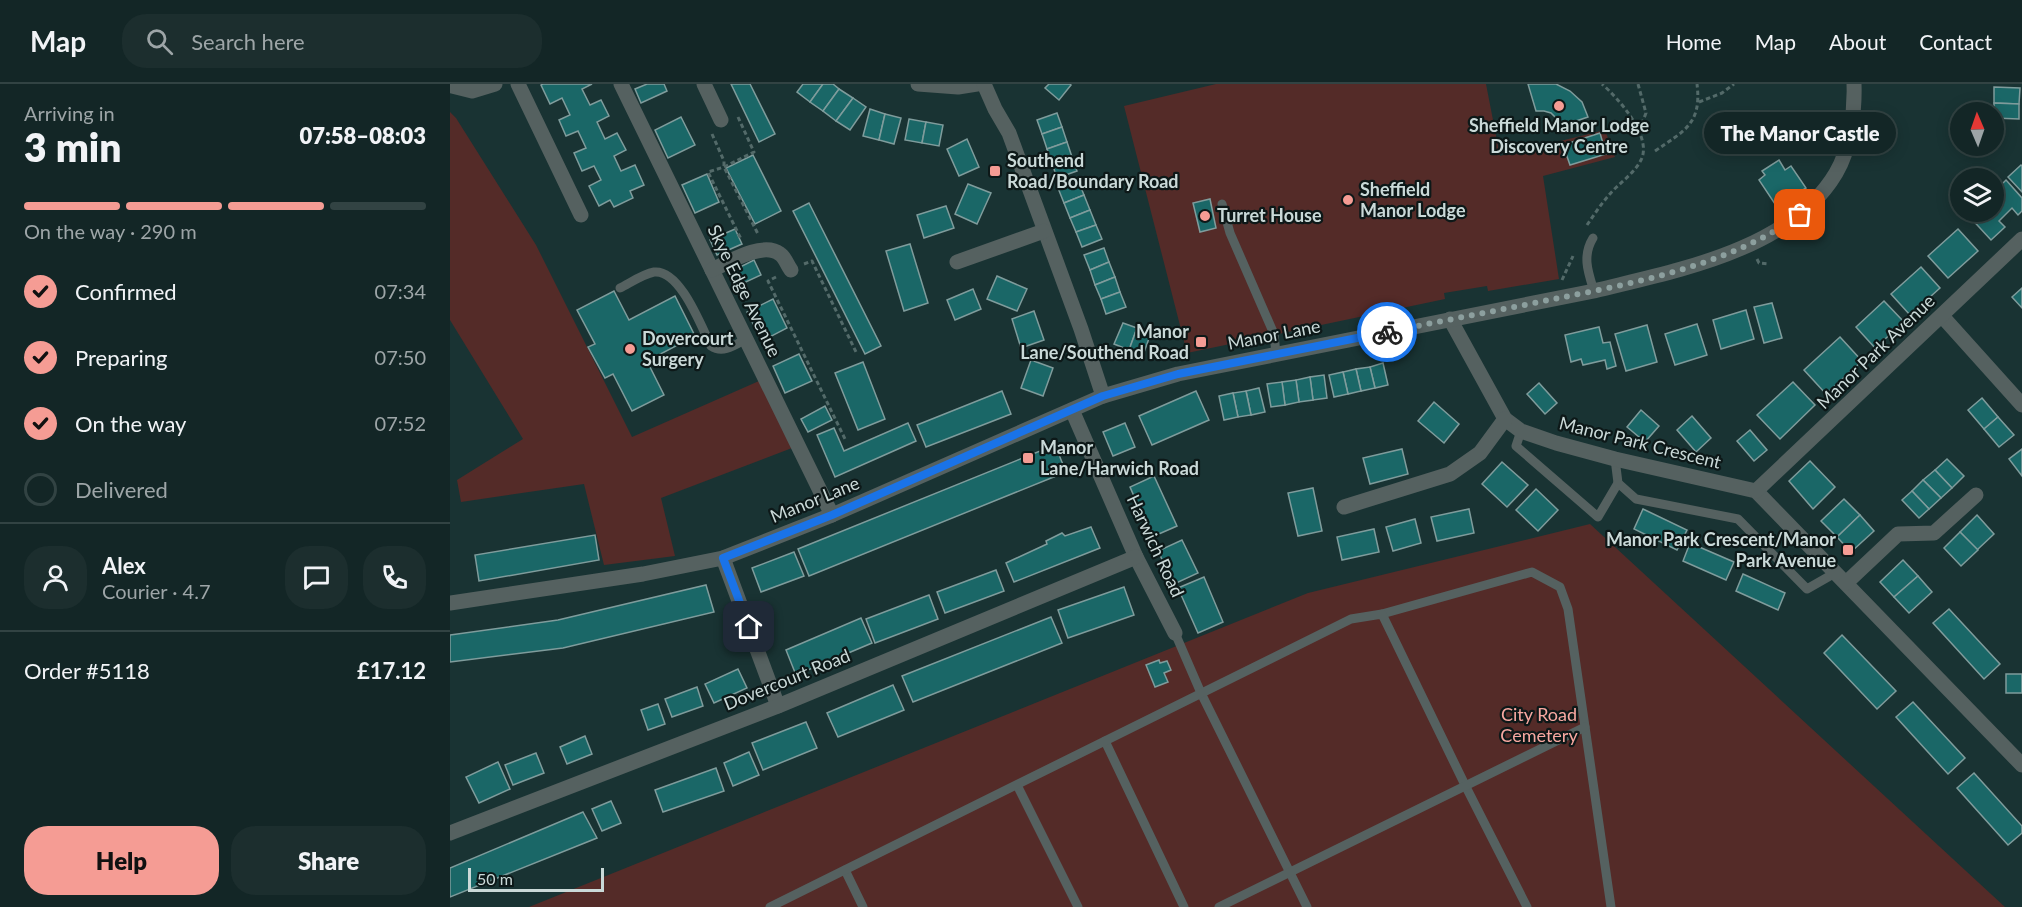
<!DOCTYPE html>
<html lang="en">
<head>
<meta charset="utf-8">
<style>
  body { margin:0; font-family:Lato,sans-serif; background:#1c2e2e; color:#f1f3f6; height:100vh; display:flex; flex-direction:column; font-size:22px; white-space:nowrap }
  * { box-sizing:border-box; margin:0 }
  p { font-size:20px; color:#9da5a7 }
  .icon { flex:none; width:33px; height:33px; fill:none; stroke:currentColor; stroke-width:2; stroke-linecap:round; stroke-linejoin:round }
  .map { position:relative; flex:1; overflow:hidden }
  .panel { display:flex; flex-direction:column; background:#132626; width:450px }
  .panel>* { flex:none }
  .needle { width:39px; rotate:358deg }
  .tools { position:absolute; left:1500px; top:18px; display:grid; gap:12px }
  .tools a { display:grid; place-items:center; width:54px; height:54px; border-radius:50%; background:#132626; box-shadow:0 3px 15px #0003,0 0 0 2px #324343; font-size:30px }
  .scale { position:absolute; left:18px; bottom:15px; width:136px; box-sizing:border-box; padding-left:6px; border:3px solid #cad9d8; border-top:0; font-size:16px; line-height:21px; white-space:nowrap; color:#cad9d8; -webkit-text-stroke:4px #0d1818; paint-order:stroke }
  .pin { position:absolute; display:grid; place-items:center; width:51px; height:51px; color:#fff; margin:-26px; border-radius:12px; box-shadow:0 3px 9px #0006 }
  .courier { position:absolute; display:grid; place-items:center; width:60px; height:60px; margin:-30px; border:4px solid #1a73e8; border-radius:50%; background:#fff; color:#222; box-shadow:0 2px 8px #0007 }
  .bubble { position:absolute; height:42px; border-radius:21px; background:#132626; box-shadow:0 3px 15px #0003,0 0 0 2px #324343; font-size:20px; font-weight:800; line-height:42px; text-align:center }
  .overview em { font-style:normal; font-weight:800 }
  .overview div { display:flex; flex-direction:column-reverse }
  .overview { display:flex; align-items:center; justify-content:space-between; height:102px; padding:0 24px }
  h1 { font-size:39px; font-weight:800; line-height:45px }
  .bar { display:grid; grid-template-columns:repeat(4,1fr); gap:9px 6px; align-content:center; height:72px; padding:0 24px }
  .bar i { height:8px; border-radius:4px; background:#324343 }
  .bar .current { background:#f59c94 }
  .bar p { grid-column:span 4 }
  .line { display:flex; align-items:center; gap:15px; padding:0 24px; border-top:2px solid #324343 }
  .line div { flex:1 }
  .round { display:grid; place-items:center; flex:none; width:63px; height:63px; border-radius:24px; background:#1c2e2e }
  ol { padding:0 24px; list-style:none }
  li { display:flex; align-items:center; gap:18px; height:66px }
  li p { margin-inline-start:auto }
  li .icon { padding:6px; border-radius:50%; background:#f59c94; color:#111; stroke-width:4 }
  li:last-child { color:#9da5a7 }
  li i { width:33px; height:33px; border:3px solid #324343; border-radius:50% }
  .button { display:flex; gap:12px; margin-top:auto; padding:12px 24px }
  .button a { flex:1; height:69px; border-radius:24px; background:#f59c94; color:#111; font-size:24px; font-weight:800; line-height:69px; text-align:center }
  .button a+a { background:#1c2e2e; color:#f1f3f6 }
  header { display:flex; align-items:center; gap:36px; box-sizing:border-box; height:84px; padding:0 30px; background:#132626; border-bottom:2px solid #324343 }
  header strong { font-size:28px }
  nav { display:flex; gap:33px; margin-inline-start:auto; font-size:21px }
  .search { width:420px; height:54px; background:#1c2e2e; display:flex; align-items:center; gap:15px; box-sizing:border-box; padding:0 21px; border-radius:24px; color:#9da5a7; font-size:22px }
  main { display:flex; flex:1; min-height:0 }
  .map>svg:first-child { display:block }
</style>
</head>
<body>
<header>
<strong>Map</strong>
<div class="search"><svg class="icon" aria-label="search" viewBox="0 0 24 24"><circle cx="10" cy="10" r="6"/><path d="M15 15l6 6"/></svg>Search here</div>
<nav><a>Home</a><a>Map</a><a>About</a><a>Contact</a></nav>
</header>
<main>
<section class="panel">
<div class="overview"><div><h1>3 min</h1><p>Arriving in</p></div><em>07:58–08:03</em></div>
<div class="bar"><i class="current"></i><i class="current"></i><i class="current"></i><i></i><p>On the way · 290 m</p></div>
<ol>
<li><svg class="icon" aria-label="check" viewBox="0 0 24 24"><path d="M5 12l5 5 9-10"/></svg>Confirmed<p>07:34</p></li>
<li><svg class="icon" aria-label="check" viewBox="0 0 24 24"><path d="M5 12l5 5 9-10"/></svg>Preparing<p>07:50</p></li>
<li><svg class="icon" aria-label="check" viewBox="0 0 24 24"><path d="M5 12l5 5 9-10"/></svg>On the way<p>07:52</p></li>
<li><i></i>Delivered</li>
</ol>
<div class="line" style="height:108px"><a class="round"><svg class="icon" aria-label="person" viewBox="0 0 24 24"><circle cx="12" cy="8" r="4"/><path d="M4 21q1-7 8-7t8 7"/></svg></a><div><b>Alex</b><p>Courier · 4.7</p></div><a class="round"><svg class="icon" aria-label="chat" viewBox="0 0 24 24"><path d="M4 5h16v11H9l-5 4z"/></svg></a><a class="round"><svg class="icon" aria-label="phone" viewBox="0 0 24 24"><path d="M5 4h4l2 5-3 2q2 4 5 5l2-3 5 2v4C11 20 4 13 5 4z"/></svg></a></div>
<div class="line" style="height:78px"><div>Order #5118</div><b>£17.12</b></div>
<div class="button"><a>Help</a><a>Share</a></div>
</section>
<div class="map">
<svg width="1572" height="823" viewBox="0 0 1572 823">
  <rect width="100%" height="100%" fill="#193333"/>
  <g fill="#542b28">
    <polygon points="766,0 1036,0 1050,72 1155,46 1165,73 1093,92 1109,195 1038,207 1037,202 994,209 995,215 737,269 674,22"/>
    <polygon points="0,28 6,34 86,161 182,353 309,297 342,364 211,414 225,472 154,481 134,400 11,418 7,396 73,355 0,236"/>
    <polygon points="1140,440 1555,823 79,823 858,509"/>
  </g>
  <g fill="#1a6767" stroke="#7f9c9c" stroke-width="1.5">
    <polygon points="93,0 142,0 132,5 140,21 151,16 159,32 147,38 155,55 167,49 176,66 164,72 171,87 185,81 194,101 180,107 183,114 164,123 160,116 149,122 139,102 151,96 144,82 132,87 124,69 136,64 128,47 116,52 109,36 120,31 112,14 100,20 91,1"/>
    <polygon points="197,0 214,0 217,7 191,19 185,5"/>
    <polygon points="281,0 300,0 325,50 309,58"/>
    <polygon points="353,0 373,0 360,18 347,8"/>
    <polygon points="373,0 383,0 389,5 373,27 360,18"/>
    <polygon points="599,0 620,0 621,1 609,16 595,4"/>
    <polygon points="1078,0 1106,0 1120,7 1132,18 1138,33 1111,42 1107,35 1101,29 1094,27 1086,27"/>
    <polygon points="1544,3 1570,4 1569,20 1544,19"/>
    <polygon points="389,5 403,14 386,37 373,27"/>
    <polygon points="403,14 416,23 400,46 386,37"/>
    <polygon points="1544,19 1569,20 1569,35 1544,34"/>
    <polygon points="420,25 435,30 429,56 413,52"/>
    <polygon points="607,29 612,43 592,50 587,36"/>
    <polygon points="435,30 451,34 444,60 429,56"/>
    <polygon points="231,33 245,61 218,74 205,46"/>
    <polygon points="459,35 476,38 472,59 455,56"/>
    <polygon points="476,38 493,41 489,62 472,59"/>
    <polygon points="612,43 617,58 597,65 592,50"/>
    <polygon points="1150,49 1156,70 1120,81 1113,61"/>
    <polygon points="517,55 529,83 509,92 497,65"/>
    <polygon points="617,58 622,73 602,79 597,65"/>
    <polygon points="303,71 331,127 305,140 276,84"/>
    <polygon points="622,73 627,87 607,94 602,79"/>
    <polygon points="1329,76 1335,86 1341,82 1356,104 1327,123 1309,96 1315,91 1312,87"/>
    <polygon points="1571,81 1572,82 1572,108 1558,93"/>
    <polygon points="257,90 269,118 245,129 232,101"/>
    <polygon points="628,96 634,111 614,119 608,104"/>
    <polygon points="1556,96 1572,114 1572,127 1568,131 1562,124 1549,137 1555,143 1541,156 1518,131 1522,128 1544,128 1544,108"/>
    <polygon points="518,100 541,109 527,140 505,130"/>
    <polygon points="634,111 640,126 620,134 614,119"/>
    <polygon points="760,115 766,144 750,148 743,119"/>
    <polygon points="359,119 431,262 415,270 343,127"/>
    <polygon points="496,122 504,144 474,154 467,131"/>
    <polygon points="640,126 646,141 626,148 620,134"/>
    <polygon points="646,141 652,155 632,163 626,148"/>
    <polygon points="285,145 292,160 267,171 260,156"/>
    <polygon points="1508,145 1528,167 1498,194 1478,172"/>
    <polygon points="460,160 478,219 454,227 436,167"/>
    <polygon points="654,164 659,178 640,186 634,171"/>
    <polygon points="304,176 311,191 285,203 278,189"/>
    <polygon points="659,178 665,193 645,201 640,186"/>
    <polygon points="1471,183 1490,204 1460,231 1441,210"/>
    <polygon points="547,192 577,205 567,227 537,215"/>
    <polygon points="665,193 670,208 651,215 645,201"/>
    <polygon points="1572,204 1572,224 1562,213"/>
    <polygon points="523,205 531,225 505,236 497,216"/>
    <polygon points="164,207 179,236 225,212 245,252 197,277 214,311 182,327 163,290 155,294 138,263 145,260 127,226"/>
    <polygon points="670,208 676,223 656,230 651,215"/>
    <polygon points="323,215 337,244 312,257 297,228"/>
    <polygon points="1434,217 1454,238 1425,264 1406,243"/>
    <polygon points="1322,219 1332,254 1314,259 1304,223"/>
    <polygon points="1296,226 1304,255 1271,265 1263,236"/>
    <polygon points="584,227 594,256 571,264 562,235"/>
    <polygon points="673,239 687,244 679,266 664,260"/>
    <polygon points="1247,240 1257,271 1225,281 1215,250"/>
    <polygon points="1197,241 1207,278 1176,287 1165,250"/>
    <polygon points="1149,243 1153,259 1160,258 1166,282 1157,285 1155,276 1133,281 1131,275 1121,278 1115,251"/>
    <polygon points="687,244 701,249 693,271 679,266"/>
    <polygon points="1390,253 1412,277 1376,310 1354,286"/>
    <polygon points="349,270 362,297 335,309 323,282"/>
    <polygon points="581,276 603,284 593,312 571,304"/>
    <polygon points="413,278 435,335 408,346 385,289"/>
    <polygon points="933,279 938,301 925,304 920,283"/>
    <polygon points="920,283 925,304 911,307 906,285"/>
    <polygon points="906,285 911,307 898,310 893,288"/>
    <polygon points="893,288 898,310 884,313 879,291"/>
    <polygon points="874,291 877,314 863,316 860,293"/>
    <polygon points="860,293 863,316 849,318 846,296"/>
    <polygon points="846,296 849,318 835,321 832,298"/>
    <polygon points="832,298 835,321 821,323 817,300"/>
    <polygon points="1343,298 1365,321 1330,355 1307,331"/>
    <polygon points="1089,299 1107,319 1095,330 1077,310"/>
    <polygon points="809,304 815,328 801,331 796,307"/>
    <polygon points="552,307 561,330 476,363 467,341"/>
    <polygon points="746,307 759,336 702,361 689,332"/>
    <polygon points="796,307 801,331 788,333 783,309"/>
    <polygon points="783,309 788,333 774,336 769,312"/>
    <polygon points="1532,314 1548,333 1534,345 1518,326"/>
    <polygon points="984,318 1009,340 994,359 968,337"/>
    <polygon points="375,322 382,336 358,348 351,335"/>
    <polygon points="1191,326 1209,342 1195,358 1177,343"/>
    <polygon points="1242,332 1261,354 1246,368 1227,346"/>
    <polygon points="1548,333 1564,351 1549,363 1534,345"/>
    <polygon points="458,339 466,357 385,393 367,351 384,344 394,367"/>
    <polygon points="675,339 685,363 663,372 653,348"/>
    <polygon points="1300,346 1317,366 1304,377 1287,357"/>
    <polygon points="605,361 616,388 359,492 348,465"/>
    <polygon points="952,365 958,390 920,400 913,374"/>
    <polygon points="1572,365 1572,392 1559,375"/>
    <polygon points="1497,375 1514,392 1502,404 1485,386"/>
    <polygon points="1360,377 1385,403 1363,425 1339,397"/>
    <polygon points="1052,378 1078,401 1057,423 1032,400"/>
    <polygon points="1485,386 1502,404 1491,414 1473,396"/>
    <polygon points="704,392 727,442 702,453 680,403"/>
    <polygon points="1473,396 1491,414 1479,425 1462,407"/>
    <polygon points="863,404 872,447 848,452 838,409"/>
    <polygon points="1086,405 1108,426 1088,447 1066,426"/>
    <polygon points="1462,407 1479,425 1469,434 1452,416"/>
    <polygon points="1394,415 1410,431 1387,453 1371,437"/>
    <polygon points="1019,425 1024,449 987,457 981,433"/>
    <polygon points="1193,425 1237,446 1227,466 1184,445"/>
    <polygon points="1410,431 1424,447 1401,468 1387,453"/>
    <polygon points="1527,431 1544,450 1527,466 1510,448"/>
    <polygon points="965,435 971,459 943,467 936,443"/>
    <polygon points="641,443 650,464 564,498 556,479 597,460 596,457 612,449 615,452"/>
    <polygon points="924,445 929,468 892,476 887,453"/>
    <polygon points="1510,448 1528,466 1511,482 1494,464"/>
    <polygon points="145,451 149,476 29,497 25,471"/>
    <polygon points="732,456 748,489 724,500 708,467"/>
    <polygon points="1240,459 1284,478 1276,496 1233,477"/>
    <polygon points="344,468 354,492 311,508 302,484"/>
    <polygon points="1453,476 1468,492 1444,513 1430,498"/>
    <polygon points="546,486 554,507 495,529 487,508"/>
    <polygon points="1293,490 1335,509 1328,526 1286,507"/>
    <polygon points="1468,492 1482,508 1459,529 1444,513"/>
    <polygon points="754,493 773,538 748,549 728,504"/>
    <polygon points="256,501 264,528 113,564 0,578 0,551 108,536"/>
    <polygon points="674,503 684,531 618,554 608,526"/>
    <polygon points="479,511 488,535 425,559 416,535"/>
    <polygon points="1499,525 1550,580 1534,595 1483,539"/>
    <polygon points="601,533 612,559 463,618 452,592"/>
    <polygon points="411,534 422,559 346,591 336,566"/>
    <polygon points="1392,551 1446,607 1427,625 1374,569"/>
    <polygon points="709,576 710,579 717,577 721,586 714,589 718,598 705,603 696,581"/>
    <polygon points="288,585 297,604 264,619 255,600"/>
    <rect x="1556" y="590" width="16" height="19"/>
    <polygon points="443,601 454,626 388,653 377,629"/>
    <polygon points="247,603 253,622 222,633 215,615"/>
    <polygon points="1463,618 1515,674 1498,690 1446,633"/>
    <polygon points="208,620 215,640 198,646 191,626"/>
    <polygon points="356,638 367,664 313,686 302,659"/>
    <polygon points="135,652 142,670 117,680 110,663"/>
    <polygon points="299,668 309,691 283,702 274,679"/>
    <polygon points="86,669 94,689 63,701 55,681"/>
    <polygon points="48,678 60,705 29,719 16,693"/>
    <polygon points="266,684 274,707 213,728 205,706"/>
    <polygon points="1524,689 1572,742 1572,749 1558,761 1507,704"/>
    <polygon points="161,717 171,739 152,747 142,725"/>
    <polygon points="133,728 147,754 0,813 0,784"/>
  </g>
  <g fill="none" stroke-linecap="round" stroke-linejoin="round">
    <g stroke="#536a69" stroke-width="3" stroke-dasharray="4.5 3" stroke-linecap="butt">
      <polyline points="1188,0 1196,29 1189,47"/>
      <polyline points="1249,18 1272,9 1284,0"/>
      <polyline points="288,33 304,68 274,83 258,88 291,155"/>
      <polyline points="262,50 274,77 274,83 308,150"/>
      <path d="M1205 67C1234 47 1252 40 1247 0"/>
      <path d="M1137 141C1144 131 1151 120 1159 111 1169 99 1184 90 1191 76 1203 53 1168 14 1152 0"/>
      <polyline points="1307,175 1309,179 1319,180"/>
      <polyline points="354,180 362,177 407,270"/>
      <polyline points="326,193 318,197 396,357"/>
      <polyline points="1112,196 1123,172"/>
    </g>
    <g stroke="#556160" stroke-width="9">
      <polyline points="772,120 780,149 824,250 826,270"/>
      <path d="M1143 154C1132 172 1138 188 1144 207"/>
      <path d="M170 204C180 199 193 190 204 188 230 185 251 242 261 262 273 270 285 261 296 255"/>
      <polyline points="1071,347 1066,362 1148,433 1168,399"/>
      <polyline points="1165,375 1168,399 1186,415 1288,435 1357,505 1385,489"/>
      <polyline points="932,530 1082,488 1110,503 1118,525 1161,823"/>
      <polyline points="725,549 751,609 857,823"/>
      <polyline points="655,657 734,823"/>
      <polyline points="567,701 628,823"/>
      <polyline points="395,786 413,823"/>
      <polyline points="320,823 901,535 932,530 1015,701 1077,823"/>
      <polyline points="769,823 1135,643"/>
    </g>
    <g stroke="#556160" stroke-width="15">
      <polyline points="1,0 2,2 22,7 45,0"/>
      <polyline points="68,0 131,131"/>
      <polyline points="171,0 382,431"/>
      <polyline points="254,0 271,36"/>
      <polyline points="468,0 508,3 527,0"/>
      <polyline points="534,0 545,25 559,49 631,245 653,312"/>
      <polyline points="507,178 594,147"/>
      <path d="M262 186C279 178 313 157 330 170 335 173 337 181 341 186"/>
      <polyline points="1492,232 1572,321"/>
      <polyline points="1000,235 1055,335 1071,347 1106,359 1165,375 1306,407 1572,681"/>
      <polyline points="622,326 686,473 725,549"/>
      <polyline points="1306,407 1572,155"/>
      <polyline points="894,423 1000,390 1030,369 1055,335"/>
      <polyline points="273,474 328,622"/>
      <polyline points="1396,499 1448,450 1484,449 1526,411"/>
      <path d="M0 519 193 490 273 474 382 431 653 312 728 290 1144 207C1224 187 1340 167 1386 89 1400 66 1405 27 1404 0"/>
      <polyline points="0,749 328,622 686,473"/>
    </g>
  </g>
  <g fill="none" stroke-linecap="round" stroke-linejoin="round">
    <path stroke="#8c9f9e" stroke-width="6" stroke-dasharray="0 10.8" d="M937 248C991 237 1045 227 1099 216 1184 199 1278 182 1350 131"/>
    <polyline stroke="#1a73e8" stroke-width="8" points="299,543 273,474 382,431 653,312 728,290 937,248"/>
  </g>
  <g fill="#f59c94" stroke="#0d1818" stroke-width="2">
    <circle cx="1109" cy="22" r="6"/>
    <rect x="539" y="81" width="12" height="12" rx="3"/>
    <circle cx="898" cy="116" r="6"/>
    <circle cx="755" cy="132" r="6"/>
    <rect x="745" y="252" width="12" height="12" rx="3"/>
    <circle cx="180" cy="265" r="6"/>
    <rect x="572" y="368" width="12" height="12" rx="3"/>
    <rect x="1392" y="460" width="12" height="12" rx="3"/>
  </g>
  <g text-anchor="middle" stroke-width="4.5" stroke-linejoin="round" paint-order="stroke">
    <g font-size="18" font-weight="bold" fill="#cad9d8" stroke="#0d1818" text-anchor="start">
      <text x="1109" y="48" text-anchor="middle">Sheffield Manor Lodge<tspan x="1109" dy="21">Discovery Centre</tspan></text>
      <text x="557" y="83">Southend<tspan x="557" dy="21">Road/Boundary Road</tspan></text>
      <text x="910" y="112">Sheffield<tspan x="910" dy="21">Manor Lodge</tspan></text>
      <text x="767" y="138">Turret House</text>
      <text x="739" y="254" text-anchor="end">Manor<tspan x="739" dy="21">Lane/Southend Road</tspan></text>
      <text x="192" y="261">Dovercourt<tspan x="192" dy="21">Surgery</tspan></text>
      <text x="590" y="370">Manor<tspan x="590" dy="21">Lane/Harwich Road</tspan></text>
      <text x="1386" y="462" text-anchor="end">Manor Park Crescent/Manor<tspan x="1386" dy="21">Park Avenue</tspan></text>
    </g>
    <g font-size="18" fill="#cad9d8" stroke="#0d1818">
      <text transform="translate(294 207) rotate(64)" y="6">Skye Edge Avenue</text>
      <text transform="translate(824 251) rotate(-11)" y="6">Manor Lane</text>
      <text transform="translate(1426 268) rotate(-44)" y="6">Manor Park Avenue</text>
      <text transform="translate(1190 359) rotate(14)" y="6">Manor Park Crescent</text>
      <text transform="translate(365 416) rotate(-22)" y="6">Manor Lane</text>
      <text transform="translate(705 462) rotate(65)" y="6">Harwich Road</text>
      <text transform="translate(337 596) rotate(-22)" y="6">Dovercourt Road</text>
    </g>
    <g font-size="18" fill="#f8a8a1" stroke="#0d1818">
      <text x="1089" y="637">City Road<tspan x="1089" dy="21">Cemetery</tspan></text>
    </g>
  </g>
</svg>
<div class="tools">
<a><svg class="needle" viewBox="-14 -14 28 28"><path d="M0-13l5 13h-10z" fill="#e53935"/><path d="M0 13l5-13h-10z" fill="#9da5a7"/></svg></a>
<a><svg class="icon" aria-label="layers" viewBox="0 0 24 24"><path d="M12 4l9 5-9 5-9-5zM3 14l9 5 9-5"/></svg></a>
</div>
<div class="scale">50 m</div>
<div class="pin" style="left:1350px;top:131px;background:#ea580c"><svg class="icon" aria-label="bag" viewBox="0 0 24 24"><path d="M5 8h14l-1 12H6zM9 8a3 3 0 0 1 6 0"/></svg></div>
<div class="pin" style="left:299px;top:543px;background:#1f2937"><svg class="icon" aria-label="home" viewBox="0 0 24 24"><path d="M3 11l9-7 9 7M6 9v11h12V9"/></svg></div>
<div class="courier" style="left:937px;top:248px"><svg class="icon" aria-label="bike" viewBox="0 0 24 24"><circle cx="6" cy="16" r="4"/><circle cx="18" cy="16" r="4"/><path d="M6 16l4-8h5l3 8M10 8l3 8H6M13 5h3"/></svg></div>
<div class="bubble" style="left:1254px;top:28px;width:192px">The Manor Castle</div>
</div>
</main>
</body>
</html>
